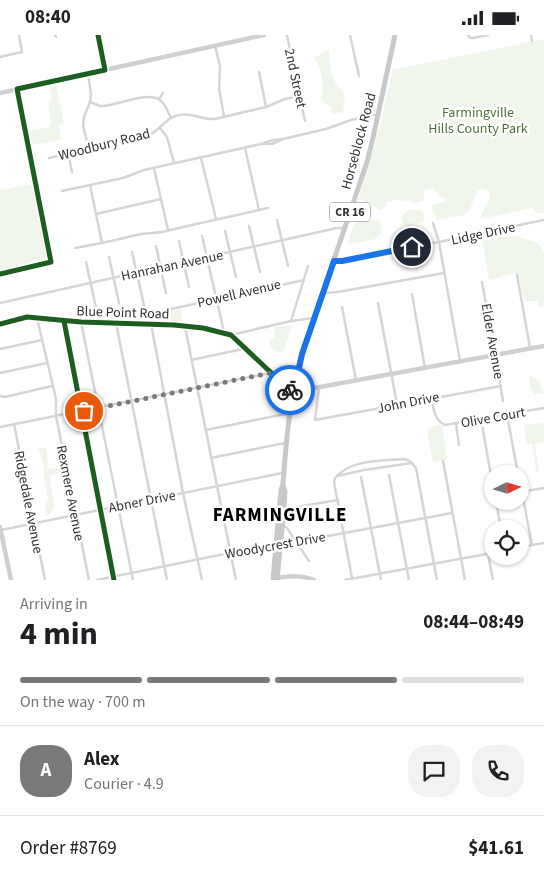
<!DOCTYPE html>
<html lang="en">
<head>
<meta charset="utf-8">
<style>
  body { margin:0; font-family:"Source Sans 3",sans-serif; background:#f2f2f2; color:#202124; height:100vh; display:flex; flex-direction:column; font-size:19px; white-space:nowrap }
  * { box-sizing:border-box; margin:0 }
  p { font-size:16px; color:#757577 }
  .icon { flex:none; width:28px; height:28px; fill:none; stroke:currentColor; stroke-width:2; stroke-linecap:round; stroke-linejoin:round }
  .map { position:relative; height:545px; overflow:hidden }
  .drawer { display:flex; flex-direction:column; background:#fff; flex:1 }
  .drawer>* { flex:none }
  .needle { width:32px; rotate:85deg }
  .controls { position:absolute; left:484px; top:430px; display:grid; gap:10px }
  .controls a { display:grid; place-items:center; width:45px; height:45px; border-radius:50%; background:#fff; box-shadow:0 1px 4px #0004; font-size:25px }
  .pin { position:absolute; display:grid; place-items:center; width:42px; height:42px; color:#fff; margin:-21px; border:2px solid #fff; border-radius:50%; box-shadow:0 1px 5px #0007 }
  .courier { position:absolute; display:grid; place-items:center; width:50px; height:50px; margin:-25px; border:4px solid #1a73e8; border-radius:50%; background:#fff; color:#222; box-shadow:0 1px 6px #0007 }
  .summary em { font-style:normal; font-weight:700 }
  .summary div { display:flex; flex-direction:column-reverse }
  .summary { display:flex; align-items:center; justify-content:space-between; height:85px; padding:0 20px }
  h1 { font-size:32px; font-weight:700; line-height:38px }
  .bar { display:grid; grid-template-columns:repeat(4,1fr); gap:8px 5px; align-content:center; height:60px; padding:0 20px }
  .bar i { height:6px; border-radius:4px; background:#e0e0e0 }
  .bar .selected { background:#797979 }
  .bar p { grid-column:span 4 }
  .line { display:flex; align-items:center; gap:12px; padding:0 20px; border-top:1px solid #e0e0e0 }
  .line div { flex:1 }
  .round { display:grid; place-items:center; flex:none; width:52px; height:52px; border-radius:20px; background:#f2f2f2 }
  .status { display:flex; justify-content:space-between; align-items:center; height:35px; padding:0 25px; background:#fff; direction:ltr }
  .status svg { height:14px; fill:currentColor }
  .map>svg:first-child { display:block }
</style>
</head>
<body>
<div class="status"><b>08:40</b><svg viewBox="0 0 49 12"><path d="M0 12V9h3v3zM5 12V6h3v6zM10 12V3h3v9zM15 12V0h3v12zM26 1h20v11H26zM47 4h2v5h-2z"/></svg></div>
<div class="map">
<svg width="544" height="545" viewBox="0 0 544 545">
  <rect width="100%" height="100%" fill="#fff"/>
  <g fill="#f1f6ed">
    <path d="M544 4V178H537L532 173 480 184V182L489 165 490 161 488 156 483 154 478 155C473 163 473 174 464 180L437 185 432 173 433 170 444 167 446 164 440 162 433 153 424 155V164L422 166 413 168 408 164 406 166 396 165 387 167 385 172 381 175 364 167 362 165H358L379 95 393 33 396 34 476 18Z"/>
    <path d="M327 15 329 16 331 37 335 47 343 56 345 62 343 77 331 79 332 73 323 67 321 63C325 49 322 35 314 23Z"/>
    <path d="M56 50 64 89 59 90 61 105 32 110 30 96 50 92 51 87 48 69C53 63 52 59 49 52Z"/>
    <polygon points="36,148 54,230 0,242 0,155"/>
    <polygon points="360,171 369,173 373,176 364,182 362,184 363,186 379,185 381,188 381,198 375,204 347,210"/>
    <path d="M407 175C417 173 427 175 423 187L408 191 404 190 401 183Z"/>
    <path d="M517 201C529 208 537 202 544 217V272H538V266H524L519 242 515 238 489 245 482 203Z"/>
    <polygon points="181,274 182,288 151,285 149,280"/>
    <polygon points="292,290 283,318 274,316 269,310 270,305 275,302 274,292"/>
    <path d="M530 339 532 342C542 348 539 344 542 356H544V358L534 360C530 352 529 348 530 339Z"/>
    <polygon points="544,388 544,407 535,409 539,436 536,437 532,409 527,410 524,390"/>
    <polygon points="439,389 442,391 447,424 433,427 427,394"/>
    <path d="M38 412 46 413C48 418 47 427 48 434L59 433 63 437 49 441 55 471 47 482 45 469 48 464 45 449 43 428Z"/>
  </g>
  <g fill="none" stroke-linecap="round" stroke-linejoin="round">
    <g stroke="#d5d5d5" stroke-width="2.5">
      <polyline points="55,0 56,2"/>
      <polyline points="287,0 305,86"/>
      <polyline points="350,0 359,41"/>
      <polyline points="468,0 470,3 473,3 488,0"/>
      <polyline points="531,0 532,6"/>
      <polyline points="215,11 220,31 219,54 224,81"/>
      <polyline points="0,22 22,17 19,0"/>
      <polyline points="259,37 266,72"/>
      <polyline points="88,39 91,59 90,67 84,82 83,91 89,114"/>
      <polyline points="159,64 163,58"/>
      <path d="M90 67 100 71H104C119 70 149 55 161 66 166 70 168 78 171 83"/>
      <polyline points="160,93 167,102 174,128"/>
      <polyline points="263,109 272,109 281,105"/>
      <polyline points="245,113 259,175"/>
      <polyline points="68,119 72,137"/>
      <path d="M49 123 149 100C158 96 163 88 171 83 186 74 200 85 215 84L266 72 285 64 300 61"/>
      <polyline points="201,123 216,184"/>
      <polyline points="154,133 168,195"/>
      <polyline points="90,150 102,208 141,199 162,197 192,190 268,173"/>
      <polyline points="62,156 123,143 144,135 261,109 273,105 283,104 326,94 351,85 373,80 378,80"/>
      <polyline points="96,179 161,164"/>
      <polyline points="277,185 288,231"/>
      <polyline points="433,188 439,207 460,326"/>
      <polyline points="249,191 260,237"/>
      <polyline points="225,196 236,242"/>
      <polyline points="202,201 224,297"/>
      <polyline points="179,206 189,252"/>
      <polyline points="156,211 166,258"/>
      <polyline points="75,213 102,208"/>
      <polyline points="132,217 146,279 151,289 183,458 202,545"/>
      <polyline points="109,222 119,268"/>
      <polyline points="335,226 439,207 544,185"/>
      <polyline points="86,227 99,287"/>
      <polyline points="517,240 530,313"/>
      <polyline points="482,247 503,366"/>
      <polyline points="323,258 338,257 444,238"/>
      <polyline points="412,259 425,333"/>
      <polyline points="0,268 337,193 343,193"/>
      <polyline points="378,268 397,369"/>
      <polyline points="342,272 356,345"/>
      <polyline points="37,283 56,364 56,381 89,545"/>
      <polyline points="291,286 308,231"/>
      <polyline points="81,287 133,545"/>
      <polyline points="185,292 236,545"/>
      <polyline points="231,300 291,286 313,283"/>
      <polyline points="0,314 42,305"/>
      <polyline points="191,325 243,314"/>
      <polyline points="0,338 47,328"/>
      <polyline points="319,353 315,385 501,351"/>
      <polyline points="0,361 5,362 52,351"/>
      <path d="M431 363C434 374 434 385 445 390L544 373"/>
      <polyline points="507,380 518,439"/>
      <polyline points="481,384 492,446"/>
      <polyline points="14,389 45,545"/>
      <polyline points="456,389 459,410"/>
      <polyline points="0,392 270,338"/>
      <polyline points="206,395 285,379 289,380"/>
      <polyline points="211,423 285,408"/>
      <polyline points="443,426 465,545"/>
      <polyline points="389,440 409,545"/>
      <polyline points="337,441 364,435 412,428"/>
      <polyline points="361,442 381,545"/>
      <polyline points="520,447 532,510"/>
      <polyline points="520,457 544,453"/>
      <polyline points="496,466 501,494"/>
      <polyline points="284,474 338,465"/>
      <polyline points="224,487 278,475"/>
      <polyline points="284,491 287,493 309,526"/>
      <polyline points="1,495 282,438"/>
      <polyline points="520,512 544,508"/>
      <polyline points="488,519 493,545"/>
      <path d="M352 543 334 447 335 443C351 424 381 426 404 424L410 426 416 433 437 545"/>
      <polyline points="97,545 249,514 296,507 452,478"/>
      <polyline points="167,545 116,288 130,283 304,245"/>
      <polyline points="345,545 492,518"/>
    </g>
    <g stroke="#cfcfcf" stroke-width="4.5">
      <polyline points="98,0 105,35"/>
      <polyline points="0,58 264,0"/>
      <polyline points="0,289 27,282 81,287 174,290 203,293 231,300 270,338 289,354 298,356 544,311"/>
      <polyline points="0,492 11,545"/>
      <path d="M277 543C290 541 302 540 314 545"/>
    </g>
    <g stroke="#c9c9c9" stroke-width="5">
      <path d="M273 545 281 455 283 449C286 406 290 361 302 319L367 127 373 103 395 0"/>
      <polyline points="277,545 284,474 285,456 283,450"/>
    </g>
    <defs>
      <g id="cycleway">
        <polyline points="0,239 51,227 17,54 105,35 98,0"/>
        <polyline points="64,286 114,545"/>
        <polyline points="0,289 27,282 81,287 174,290 203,293 231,300 281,347"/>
      </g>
    </defs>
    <use href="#cycleway" stroke="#fff" stroke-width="8"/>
    <use href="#cycleway" stroke="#1b5e20" stroke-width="5"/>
  </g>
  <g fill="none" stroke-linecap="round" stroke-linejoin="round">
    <polyline stroke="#797979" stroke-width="5" stroke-dasharray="0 9" points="84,376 270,338 290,355"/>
    <polyline stroke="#1a73e8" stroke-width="6" points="290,355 294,356 302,319 334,226 342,226 412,212"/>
  </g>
  <g text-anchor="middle" stroke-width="5" stroke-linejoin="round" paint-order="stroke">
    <rect fill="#fff" stroke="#6f6f6f" stroke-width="1" x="330" y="167.5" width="40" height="19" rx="4"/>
    <g font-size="12" font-weight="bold" fill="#313131">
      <text x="350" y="181">CR 16</text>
    </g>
    <g font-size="14" fill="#313131" stroke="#fff">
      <text transform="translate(296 43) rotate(78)" y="5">2nd Street</text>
      <text transform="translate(358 106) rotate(-75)" y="5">Horseblock Road</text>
      <text transform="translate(104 109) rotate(-14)" y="5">Woodbury Road</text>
      <text transform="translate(483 198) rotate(-12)" y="5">Lidge Drive</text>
      <text transform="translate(172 230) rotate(-12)" y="5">Hanrahan Avenue</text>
      <text transform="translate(239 258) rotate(-13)" y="5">Powell Avenue</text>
      <text transform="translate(123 277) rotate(2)" y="5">Blue Point Road</text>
      <text transform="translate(493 306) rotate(80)" y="5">Elder Avenue</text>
      <text transform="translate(408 367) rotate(-11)" y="5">John Drive</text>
      <text transform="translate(493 382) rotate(-10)" y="5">Olive Court</text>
      <text transform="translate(71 458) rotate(79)" y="5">Rexmere Avenue</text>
      <text transform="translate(142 466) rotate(-11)" y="5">Abner Drive</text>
      <text transform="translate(29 467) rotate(79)" y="5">Ridgedale Avenue</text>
      <text transform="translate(275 510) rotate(-10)" y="5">Woodycrest Drive</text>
    </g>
    <g font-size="14" fill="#4e723a" stroke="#fff">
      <text x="478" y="82">Farmingville<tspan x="478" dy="16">Hills County Park</tspan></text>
    </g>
    <g font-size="19" font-weight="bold" letter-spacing="1" fill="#000" stroke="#fff">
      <text x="280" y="486">FARMINGVILLE</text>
    </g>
  </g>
</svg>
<div class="controls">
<a><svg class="needle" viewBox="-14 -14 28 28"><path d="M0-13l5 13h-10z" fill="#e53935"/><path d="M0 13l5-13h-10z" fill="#757577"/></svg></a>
<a><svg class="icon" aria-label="locate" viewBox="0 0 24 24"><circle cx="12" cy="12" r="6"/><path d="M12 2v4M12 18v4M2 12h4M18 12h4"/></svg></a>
</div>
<div class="pin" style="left:84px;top:376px;background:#ea580c"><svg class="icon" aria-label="bag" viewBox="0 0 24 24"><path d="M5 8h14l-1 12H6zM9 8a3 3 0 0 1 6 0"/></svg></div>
<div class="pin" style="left:412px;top:212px;background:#1f2937"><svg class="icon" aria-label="home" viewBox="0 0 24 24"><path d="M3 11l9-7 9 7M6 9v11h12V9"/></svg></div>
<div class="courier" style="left:290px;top:355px"><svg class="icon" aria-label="bike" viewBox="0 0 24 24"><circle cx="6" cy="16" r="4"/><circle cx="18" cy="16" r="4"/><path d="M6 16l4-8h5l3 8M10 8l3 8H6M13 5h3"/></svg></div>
</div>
<section class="drawer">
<div class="summary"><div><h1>4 min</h1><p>Arriving in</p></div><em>08:44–08:49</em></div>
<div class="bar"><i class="selected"></i><i class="selected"></i><i class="selected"></i><i></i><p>On the way · 700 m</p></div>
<div class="line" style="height:90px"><b class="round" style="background:#797979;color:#fff">A</b><div><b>Alex</b><p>Courier · 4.9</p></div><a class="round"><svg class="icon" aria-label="chat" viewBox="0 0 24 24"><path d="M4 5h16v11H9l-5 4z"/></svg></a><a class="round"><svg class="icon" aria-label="phone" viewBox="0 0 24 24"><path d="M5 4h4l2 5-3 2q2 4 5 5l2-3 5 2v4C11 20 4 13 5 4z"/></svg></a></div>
<div class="line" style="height:65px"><div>Order #8769</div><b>$41.61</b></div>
</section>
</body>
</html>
